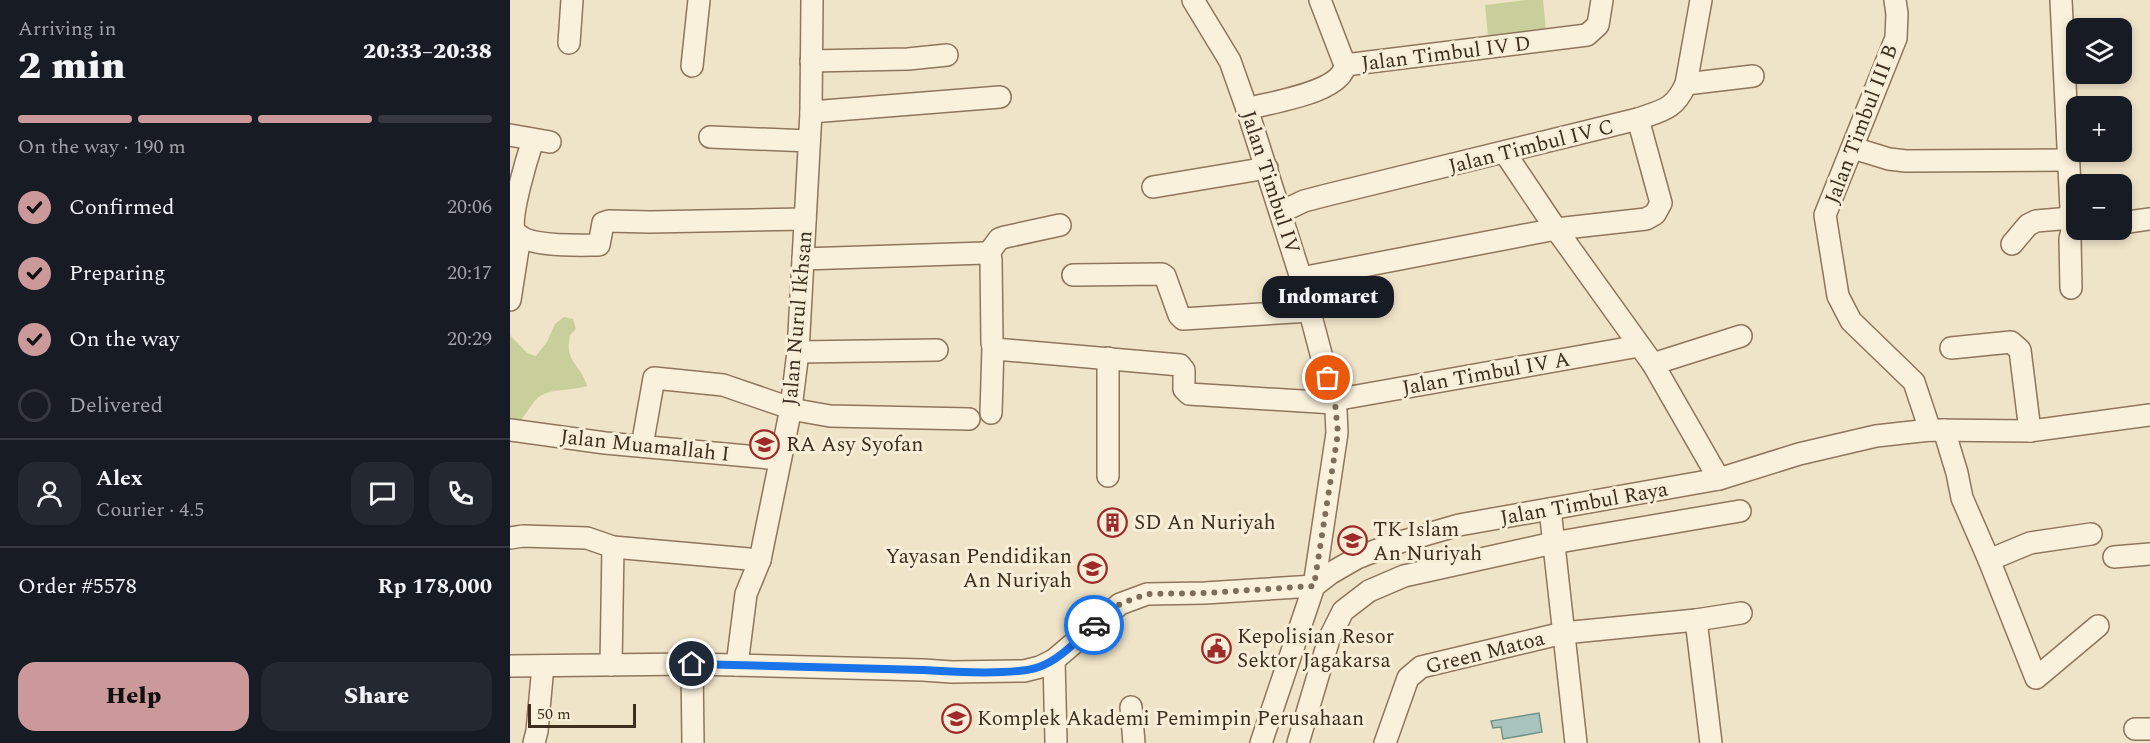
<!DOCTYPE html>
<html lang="en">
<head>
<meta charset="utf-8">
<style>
  body { margin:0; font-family:Spectral,serif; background:#242831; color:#f1f3f6; height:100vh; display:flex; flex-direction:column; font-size:22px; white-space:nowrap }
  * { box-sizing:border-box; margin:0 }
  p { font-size:20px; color:#9ea1a6 }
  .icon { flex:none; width:33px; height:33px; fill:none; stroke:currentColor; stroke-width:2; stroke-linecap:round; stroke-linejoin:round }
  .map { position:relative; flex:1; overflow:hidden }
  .details { display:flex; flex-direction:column; background:#171b24; width:510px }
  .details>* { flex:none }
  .buttons { position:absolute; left:1556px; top:18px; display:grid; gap:12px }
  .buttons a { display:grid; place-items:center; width:66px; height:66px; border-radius:12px; background:#171b24; box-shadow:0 3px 9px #0003; font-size:30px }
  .scale { position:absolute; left:18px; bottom:15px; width:108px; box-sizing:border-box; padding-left:6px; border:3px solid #3d2e20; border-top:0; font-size:16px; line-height:21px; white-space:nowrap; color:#3d2e20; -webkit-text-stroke:4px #f7eed8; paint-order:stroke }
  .pin { position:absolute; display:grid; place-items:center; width:51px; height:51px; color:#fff; margin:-26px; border:3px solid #fff; border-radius:50%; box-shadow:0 2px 6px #0007 }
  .courier { position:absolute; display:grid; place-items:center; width:60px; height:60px; margin:-30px; border:4px solid #1a73e8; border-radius:50%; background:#fff; color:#222; box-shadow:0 2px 8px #0007 }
  .bubble { position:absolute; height:42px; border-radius:18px; background:#171b24; box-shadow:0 3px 9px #0003; font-size:20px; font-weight:800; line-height:42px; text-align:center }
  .headline em { font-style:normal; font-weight:800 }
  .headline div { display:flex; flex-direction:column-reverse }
  .headline { display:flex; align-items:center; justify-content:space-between; height:102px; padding:0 18px }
  h1 { font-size:39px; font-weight:800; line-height:45px }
  .bar { display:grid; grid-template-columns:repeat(4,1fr); gap:9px 6px; align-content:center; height:72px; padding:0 18px }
  .bar i { height:8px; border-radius:4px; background:#363941 }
  .bar .on { background:#cc999b }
  .bar p { grid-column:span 4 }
  .line { display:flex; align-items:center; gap:15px; padding:0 18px; border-top:2px solid #363941 }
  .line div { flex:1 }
  .round { display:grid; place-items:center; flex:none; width:63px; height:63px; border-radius:18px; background:#242831 }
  ol { padding:0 18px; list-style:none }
  li { display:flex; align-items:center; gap:18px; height:66px }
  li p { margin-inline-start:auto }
  li .icon { padding:6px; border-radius:50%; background:#cc999b; color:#111; stroke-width:4 }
  li:last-child { color:#9ea1a6 }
  li i { width:33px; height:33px; border:3px solid #363941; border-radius:50% }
  .button { display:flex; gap:12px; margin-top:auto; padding:12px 18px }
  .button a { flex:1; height:69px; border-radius:18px; background:#cc999b; color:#111; font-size:24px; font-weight:800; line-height:69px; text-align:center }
  .button a+a { background:#242831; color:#f1f3f6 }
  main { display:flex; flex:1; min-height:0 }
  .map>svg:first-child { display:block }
</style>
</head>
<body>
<main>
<section class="details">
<div class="headline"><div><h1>2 min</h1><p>Arriving in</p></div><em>20:33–20:38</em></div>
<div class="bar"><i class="on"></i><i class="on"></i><i class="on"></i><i></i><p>On the way · 190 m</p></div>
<ol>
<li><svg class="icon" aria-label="check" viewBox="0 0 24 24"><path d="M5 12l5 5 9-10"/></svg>Confirmed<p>20:06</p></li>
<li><svg class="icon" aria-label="check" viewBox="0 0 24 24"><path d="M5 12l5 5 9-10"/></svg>Preparing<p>20:17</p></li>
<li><svg class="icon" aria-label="check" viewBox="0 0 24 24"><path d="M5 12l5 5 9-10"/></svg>On the way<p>20:29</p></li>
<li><i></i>Delivered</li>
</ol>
<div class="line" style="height:108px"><a class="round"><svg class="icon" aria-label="person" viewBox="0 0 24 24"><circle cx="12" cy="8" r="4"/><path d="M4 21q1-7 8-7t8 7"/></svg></a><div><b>Alex</b><p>Courier · 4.5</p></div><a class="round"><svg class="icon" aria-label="chat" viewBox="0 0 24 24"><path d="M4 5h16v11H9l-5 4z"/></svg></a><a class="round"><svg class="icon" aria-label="phone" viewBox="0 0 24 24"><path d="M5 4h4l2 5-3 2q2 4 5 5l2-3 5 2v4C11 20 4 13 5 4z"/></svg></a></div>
<div class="line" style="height:78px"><div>Order #5578</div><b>Rp 178,000</b></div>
<div class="button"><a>Help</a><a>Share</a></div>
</section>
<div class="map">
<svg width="1640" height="743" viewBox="0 0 1640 743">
  <rect width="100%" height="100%" fill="#f0e4c8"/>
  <g fill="#c9cf9b">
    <polygon points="1017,0 1033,0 1036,29 978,36 975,5"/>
    <path d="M54 317 63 319 66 329 60 335C54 364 71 363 77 386 63 391 43 388 30 396 18 405 15 422 0 427V335L17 353 26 356 37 342 45 324Z"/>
  </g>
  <polygon fill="#a9c4bc" stroke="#6f938a" stroke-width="1.5" points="1029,713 1032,732 993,739 991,727 983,728 981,721"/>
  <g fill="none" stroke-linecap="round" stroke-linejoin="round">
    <defs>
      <g id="minor">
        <polyline points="683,0 720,61 737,109 791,278 826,411 827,433 804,586 751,743"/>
        <polyline points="810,0 835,65"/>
        <polyline points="1385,0 1387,14 1386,38 1315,215 1328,296 1341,321 1404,382 1420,430"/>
        <polyline points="1551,0 1562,230 1560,239 1561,288"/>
        <polyline points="59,43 62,0"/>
        <polyline points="301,61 398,59 437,55"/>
        <polyline points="182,66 189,0"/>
        <polyline points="1176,84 1243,76"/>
        <path d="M737 109C760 102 832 93 835 65L1077 35 1088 25 1092 0"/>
        <polyline points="301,112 490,97"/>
        <polyline points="0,135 40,142"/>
        <polyline points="200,137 299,141"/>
        <path d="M23 140C17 158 0 214 4 230 14 248 70 245 89 245L93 223 99 221 140 222 295 219"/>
        <polyline points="1343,148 1379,159 1396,161 1558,160"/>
        <polyline points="995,153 1046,229 1143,364 1209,479"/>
        <polyline points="643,187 757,168"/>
        <path d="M771 212 794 201 817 195 1128 119C1153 110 1164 110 1176 84L1191 0"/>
        <polyline points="1611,223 1640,219"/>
        <polyline points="1502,244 1518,225 1526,221 1561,218"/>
        <polyline points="478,254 489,239 495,237 550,225"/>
        <polyline points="293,259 475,253 481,259 482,343 485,349 670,365 674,370 674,389 679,394 824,403"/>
        <polyline points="563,275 652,274 655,276 669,315 673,319 800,311"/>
        <polyline points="791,278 1046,229 1136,219 1145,214 1151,203 1128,119"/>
        <polyline points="0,300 10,236"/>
        <polyline points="1441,348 1501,342 1510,350 1520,431"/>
        <polyline points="288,352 427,350"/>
        <polyline points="1143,364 1231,336"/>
        <polyline points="824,400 1129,346"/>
        <polyline points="481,413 483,347"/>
        <polyline points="0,430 95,443 270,459"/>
        <polyline points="1434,430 1447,473 1452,498 1479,560 1526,678 1588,626"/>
        <polyline points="132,446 144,378 213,385 286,410 320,416 459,419"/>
        <polyline points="598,476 598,358"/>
        <polyline points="1040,509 1066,743"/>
        <polyline points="0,538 13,536 77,538 103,547 250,560"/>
        <polyline points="1604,557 1640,554"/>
        <polyline points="1479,560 1520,543 1581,534"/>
        <polyline points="1186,620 1201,743"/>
        <polyline points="544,660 546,741"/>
        <polyline points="182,664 183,743"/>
        <polyline points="101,665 103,547"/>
        <polyline points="227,665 236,594 250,560 281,408 288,352 301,112 302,0"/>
        <polyline points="0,666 182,664 413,670 442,672 514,671 530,667 544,660 610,604 637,594 695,593 804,586 821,573 847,558 880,545 949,525 1209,479 1289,454 1366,436 1420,430 1520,431 1640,415"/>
        <polyline points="621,707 624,743"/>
        <polyline points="1625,729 1640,729"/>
        <polyline points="24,743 27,731 33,666"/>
        <polyline points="788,743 819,639 833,611 859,591 894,576 1043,543 1230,511"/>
        <polyline points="875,743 898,678 911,667 1053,633 1186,620 1231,613"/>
      </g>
    </defs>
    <use href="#minor" stroke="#8d765c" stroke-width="24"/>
    <use href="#minor" stroke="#faf1dc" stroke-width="21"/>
  </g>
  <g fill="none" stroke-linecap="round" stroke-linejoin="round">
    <polyline stroke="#7c6e5b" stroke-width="6" stroke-dasharray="0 10.8" points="584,625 610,604 637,594 695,593 804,586 828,433 825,403 818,378"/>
    <path stroke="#1a73e8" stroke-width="8" d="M182 664 413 670C442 672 503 676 529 667 550 660 568 639 584 625"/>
  </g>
  <defs>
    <symbol id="school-ring" viewBox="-11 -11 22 22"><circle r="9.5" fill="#f7eed8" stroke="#9e2a2b" stroke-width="1.5"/><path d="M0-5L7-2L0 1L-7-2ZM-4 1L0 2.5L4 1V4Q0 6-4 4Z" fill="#9e2a2b"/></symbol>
    <symbol id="building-ring" viewBox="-11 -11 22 22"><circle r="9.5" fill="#f7eed8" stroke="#9e2a2b" stroke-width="1.5"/><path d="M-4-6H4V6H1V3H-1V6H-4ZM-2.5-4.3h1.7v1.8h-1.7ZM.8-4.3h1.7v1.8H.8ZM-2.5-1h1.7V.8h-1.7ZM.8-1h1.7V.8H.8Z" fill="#9e2a2b"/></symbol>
    <symbol id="civic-ring" viewBox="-11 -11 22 22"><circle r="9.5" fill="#f7eed8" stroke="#9e2a2b" stroke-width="1.5"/><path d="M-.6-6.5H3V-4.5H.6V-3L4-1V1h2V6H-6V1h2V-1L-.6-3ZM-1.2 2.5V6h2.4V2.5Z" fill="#9e2a2b"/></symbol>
    <symbol id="university-ring" viewBox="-11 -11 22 22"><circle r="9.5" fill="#f7eed8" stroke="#9e2a2b" stroke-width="1.5"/><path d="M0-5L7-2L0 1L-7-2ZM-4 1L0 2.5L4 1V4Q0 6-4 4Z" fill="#9e2a2b"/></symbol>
  </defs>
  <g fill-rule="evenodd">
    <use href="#school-ring" x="238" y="428" width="33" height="33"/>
    <use href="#building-ring" x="586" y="506" width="33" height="33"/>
    <use href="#school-ring" x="826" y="524" width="33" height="33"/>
    <use href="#school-ring" x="566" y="552" width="33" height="33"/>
    <use href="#civic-ring" x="690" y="632" width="33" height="33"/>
    <use href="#university-ring" x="430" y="702" width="33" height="33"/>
  </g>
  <g text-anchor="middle" stroke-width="6" stroke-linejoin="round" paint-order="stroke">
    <g font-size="21" fill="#3d2e20" stroke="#f7eed8">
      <text transform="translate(936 53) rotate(-7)" y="7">Jalan Timbul IV D</text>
      <text transform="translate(1351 124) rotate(-69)" y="7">Jalan Timbul III B</text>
      <text transform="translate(1021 146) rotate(-14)" y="7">Jalan Timbul IV C</text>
      <text transform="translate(761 182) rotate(72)" y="7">Jalan Timbul IV</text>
      <text transform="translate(287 318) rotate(-85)" y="7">Jalan Nurul Ikhsan</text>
      <text transform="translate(976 373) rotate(-10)" y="7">Jalan Timbul IV A</text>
      <text transform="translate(135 445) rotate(6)" y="7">Jalan Muamallah I</text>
      <text transform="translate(1074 503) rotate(-10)" y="7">Jalan Timbul Raya</text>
      <text transform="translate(975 652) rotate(-14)" y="7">Green Matoa</text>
    </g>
    <g font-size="21" fill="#3d2e20" stroke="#f7eed8" text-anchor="start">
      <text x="276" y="451">RA Asy Syofan</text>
      <text x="624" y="529">SD An Nuriyah</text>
      <text x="863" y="536">TK Islam<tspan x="863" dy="24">An Nuriyah</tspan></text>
      <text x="562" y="563" text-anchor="end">Yayasan Pendidikan<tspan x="562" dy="24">An Nuriyah</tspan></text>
      <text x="727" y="643">Kepolisian Resor<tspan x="727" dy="24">Sektor Jagakarsa</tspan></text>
      <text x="467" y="725">Komplek Akademi Pemimpin Perusahaan</text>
    </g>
  </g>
</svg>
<div class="buttons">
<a><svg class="icon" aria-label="layers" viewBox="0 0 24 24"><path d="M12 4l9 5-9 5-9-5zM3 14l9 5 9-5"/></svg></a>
<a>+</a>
<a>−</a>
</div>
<div class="scale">50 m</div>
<div class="pin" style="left:818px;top:378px;background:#ea580c"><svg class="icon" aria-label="bag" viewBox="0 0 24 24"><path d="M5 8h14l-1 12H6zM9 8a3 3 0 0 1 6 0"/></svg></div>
<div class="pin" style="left:182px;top:664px;background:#1f2937"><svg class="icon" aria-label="home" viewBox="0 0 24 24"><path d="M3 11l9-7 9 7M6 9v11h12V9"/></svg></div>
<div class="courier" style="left:584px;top:625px"><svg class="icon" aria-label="car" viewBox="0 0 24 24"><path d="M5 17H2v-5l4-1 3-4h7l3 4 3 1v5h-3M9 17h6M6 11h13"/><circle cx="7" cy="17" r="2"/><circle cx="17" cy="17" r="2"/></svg></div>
<div class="bubble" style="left:752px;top:276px;width:132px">Indomaret</div>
</div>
</main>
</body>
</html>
